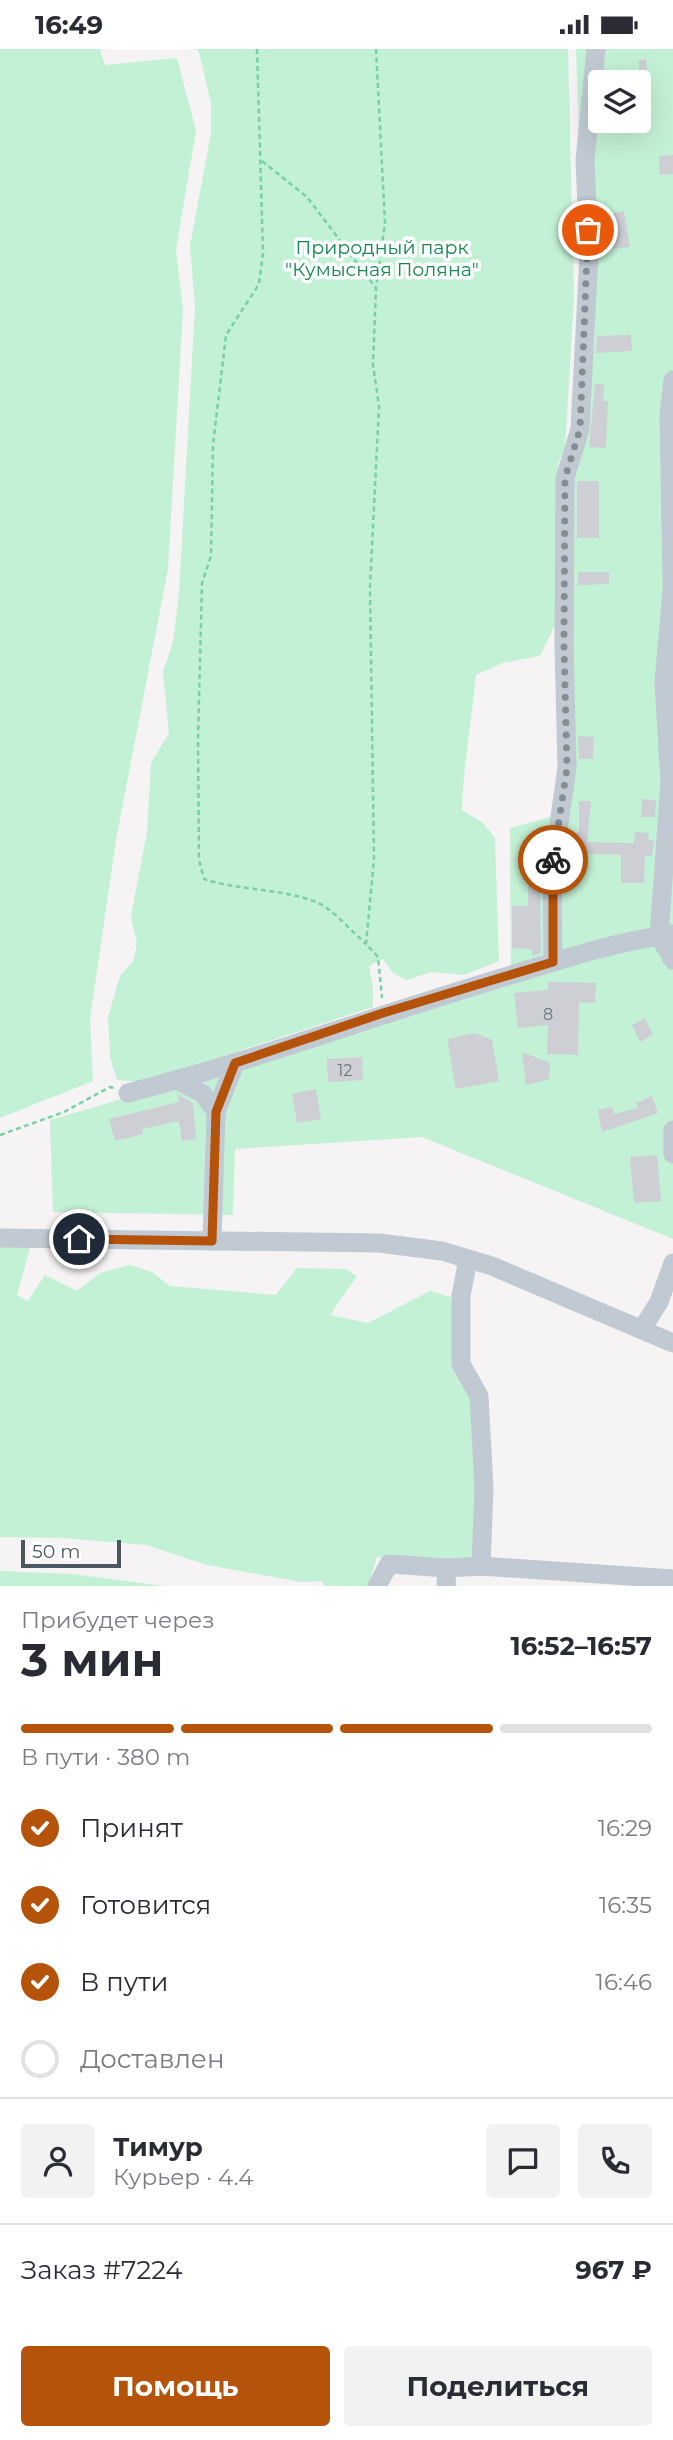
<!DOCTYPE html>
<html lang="ru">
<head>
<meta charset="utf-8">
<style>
  body { margin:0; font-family:Montserrat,sans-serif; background:#f2f2f3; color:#2b2b33; height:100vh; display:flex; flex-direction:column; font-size:26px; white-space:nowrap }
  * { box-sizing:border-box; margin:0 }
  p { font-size:23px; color:#7c7c81 }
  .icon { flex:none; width:38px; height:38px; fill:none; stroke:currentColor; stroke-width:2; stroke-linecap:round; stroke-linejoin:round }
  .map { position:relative; height:1537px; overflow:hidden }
  .panel { display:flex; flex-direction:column; background:#fff; flex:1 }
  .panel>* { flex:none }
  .fabs { position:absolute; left:588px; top:21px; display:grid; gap:14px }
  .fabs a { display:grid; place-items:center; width:63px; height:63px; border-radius:7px; background:#fff; box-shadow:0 7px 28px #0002; font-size:35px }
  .scale { position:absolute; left:21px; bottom:18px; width:100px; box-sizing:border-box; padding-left:7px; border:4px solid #4a5661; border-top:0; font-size:19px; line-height:24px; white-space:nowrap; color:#4a5661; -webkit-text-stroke:5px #fff; paint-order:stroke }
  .pin { position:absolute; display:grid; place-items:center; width:60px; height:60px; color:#fff; margin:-30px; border:4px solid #fff; border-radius:50%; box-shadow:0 2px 7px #0007 }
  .courier { position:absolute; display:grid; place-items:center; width:70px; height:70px; margin:-35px; border:5px solid #b45309; border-radius:50%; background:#fff; color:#222; box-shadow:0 2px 9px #0007 }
  .overview em { font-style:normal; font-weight:700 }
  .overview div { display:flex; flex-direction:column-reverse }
  .overview { display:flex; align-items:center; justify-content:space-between; height:119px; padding:0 21px }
  h1 { font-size:46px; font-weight:700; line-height:52px }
  .bar { display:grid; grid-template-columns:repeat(4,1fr); gap:10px 7px; align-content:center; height:84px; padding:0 21px }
  .bar i { height:9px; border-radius:5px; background:#e1e1e2 }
  .bar .selected { background:#b45309 }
  .bar p { grid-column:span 4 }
  .line { display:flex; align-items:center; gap:18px; padding:0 21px; border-top:2px solid #e1e1e2 }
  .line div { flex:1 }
  .round { display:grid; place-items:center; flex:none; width:74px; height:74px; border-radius:7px; background:#f2f2f3 }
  ol { padding:0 21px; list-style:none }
  li { display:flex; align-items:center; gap:21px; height:77px }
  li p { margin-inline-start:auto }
  li .icon { padding:7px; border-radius:50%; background:#b45309; color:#fff; stroke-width:4 }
  li:last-child { color:#7c7c81 }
  li i { width:38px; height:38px; border:4px solid #e1e1e2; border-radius:50% }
  .action { display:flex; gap:14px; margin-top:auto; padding:14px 21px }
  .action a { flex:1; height:80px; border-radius:7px; background:#b45309; color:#fff; font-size:28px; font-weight:700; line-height:80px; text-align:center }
  .action a+a { background:#f2f2f3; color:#2b2b33 }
  .status { display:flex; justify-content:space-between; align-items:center; height:49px; padding:0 35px; background:#fff; direction:ltr }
  .status svg { height:19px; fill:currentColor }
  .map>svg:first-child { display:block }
</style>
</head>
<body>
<div class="status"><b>16:49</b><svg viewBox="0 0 49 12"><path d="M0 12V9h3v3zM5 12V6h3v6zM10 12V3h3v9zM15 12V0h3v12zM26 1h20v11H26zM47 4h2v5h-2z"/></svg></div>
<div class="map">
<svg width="673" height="1537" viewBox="0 0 673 1537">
  <rect width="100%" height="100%" fill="#f5f3f3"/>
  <g fill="#c3f1d5" fill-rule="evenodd">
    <polygon points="0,0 100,0 105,16 177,9 196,82 176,201 183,260 168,520 116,791 90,970 93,1032 0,1069"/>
    <path d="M195 0H568L574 250 565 399 558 414 555 576 540 607 502 614 476 626C472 671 463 716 462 761L483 774 495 789 499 912 464 926 432 923 406 931 393 924 383 910 369 917 373 938V958L144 1033 117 1031 110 1009 108 968 120 927 133 912 137 895 131 867 147 783 151 714 169 684 163 623 173 593 179 544 195 258 190 197 211 84V54L199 3Z"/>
    <path d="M576 0H673V1190L422 1088 235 1100 233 1166 53 1163 50 1071 511 936 510 779 558 766 584 220ZM600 33H639V72H600Z"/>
    <polygon points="0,1197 30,1199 17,1246 28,1252 45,1226 77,1242 100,1224 129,1216 152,1223 170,1237 276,1246 297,1219 346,1220 357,1227 330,1266 368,1274 430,1242 454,1249 456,1270 453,1320 474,1348 477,1510 377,1508 368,1537 323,1537 323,1532 301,1533 207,1516 146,1496 64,1489 0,1488"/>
    <polygon points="0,1522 72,1525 165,1537 0,1537"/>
  </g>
  <g fill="#cdcfd5">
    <polygon points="646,10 650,47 639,48 639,11"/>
    <polygon points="673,106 673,125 660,126 659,107"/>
    <polygon points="624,162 630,198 608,200 603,166"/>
    <polygon points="631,286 632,302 596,304 597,287"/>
    <polygon points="595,335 604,335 603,352 608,352 606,399 589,398"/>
    <rect x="577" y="432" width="22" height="57"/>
    <polygon points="578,523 609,523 609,535 578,536"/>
    <polygon points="578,687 594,688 593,710 579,710"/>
    <polygon points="642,750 656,751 655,768 641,768"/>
    <polygon points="579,752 591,752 587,793 634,794 635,783 649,784 648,791 654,792 652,807 645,806 644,834 621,834 621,806 592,805 583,805 582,811 570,810 573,783 579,784"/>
    <polygon points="528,799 543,799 540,823 541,904 533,907 531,900 512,899 512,857 528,857"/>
    <polygon points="548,933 596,934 595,954 579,953 578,1006 547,1005 548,976 518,979 514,944 548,941"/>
    <polygon points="645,969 653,986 640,993 632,976"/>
    <polygon points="475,984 492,991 499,1032 456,1040 447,990"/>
    <polygon points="522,1003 550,1014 549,1030 526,1036"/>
    <polygon points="362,1008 363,1031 328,1033 327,1010"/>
    <polygon points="316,1040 321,1070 297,1074 292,1045"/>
    <polygon points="178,1045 193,1054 196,1090 182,1092 179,1072 142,1080 143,1085 115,1092 109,1070 179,1053"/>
    <polygon points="652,1047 658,1064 602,1083 598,1061 612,1058 614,1065 638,1059 636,1054"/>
    <polygon points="657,1106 661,1152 634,1154 630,1108"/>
  </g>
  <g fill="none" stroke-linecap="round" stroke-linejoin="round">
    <g stroke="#7ad0a6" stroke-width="2.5" stroke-dasharray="5 3.5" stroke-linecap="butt">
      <path d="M257 0 263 204 259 235 226 286 213 396 211 507 202 534 198 690 199 811 204 830C240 842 280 839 316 853 331 858 353 884 366 895"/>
      <polyline points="376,0 385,174 376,239 373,316 379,357 370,538 374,810 366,895 378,908 382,949"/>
      <polyline points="262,112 307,148 376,239"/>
      <polyline points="0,1086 64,1063 110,1038 115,1039"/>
    </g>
    <g stroke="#c1cad2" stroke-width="19">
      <polyline points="673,331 669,365 672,540 664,633 670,734 659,887 673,911"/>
      <polyline points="553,913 552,823 567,719 564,596 565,429 580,380 589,205 585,111 596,0"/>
      <polyline points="177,1031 203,1045 216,1063 235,1014"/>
      <path d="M128 1044C253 1012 374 967 498 930 554 913 613 893 672 885"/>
      <polyline points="673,1081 673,1105"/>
      <polyline points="0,1189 379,1194 442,1202 492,1217 673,1294"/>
      <polyline points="212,1192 216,1063"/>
      <polyline points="468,1210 461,1247 461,1315 479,1347 484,1440 481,1517"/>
      <polyline points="642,1280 659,1253 673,1214"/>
      <polyline points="377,1537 389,1515 447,1519 481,1517 673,1530"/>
      <polyline points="446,1537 447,1519"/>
    </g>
  </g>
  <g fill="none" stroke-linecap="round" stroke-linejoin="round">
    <polyline stroke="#868d94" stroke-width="7" stroke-dasharray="0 12.6" points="553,811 567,719 564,596 565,429 580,380 588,181"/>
    <polyline stroke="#b45309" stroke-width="9" points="79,1190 212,1192 216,1063 235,1014 383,964 553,913 553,811"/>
  </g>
  <g text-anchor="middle" stroke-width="7" stroke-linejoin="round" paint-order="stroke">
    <g font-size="16" fill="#6b747e">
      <text x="548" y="971">8</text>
      <text x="345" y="1027">12</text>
    </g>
    <g font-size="19" fill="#17864f" stroke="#fff">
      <text x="382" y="205">Природный парк<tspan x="382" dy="22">"Кумысная Поляна"</tspan></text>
    </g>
  </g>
</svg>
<div class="fabs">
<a><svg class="icon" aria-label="layers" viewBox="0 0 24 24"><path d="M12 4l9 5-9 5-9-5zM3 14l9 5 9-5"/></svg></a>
</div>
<div class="scale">50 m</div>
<div class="pin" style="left:588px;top:181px;background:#ea580c"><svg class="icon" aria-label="bag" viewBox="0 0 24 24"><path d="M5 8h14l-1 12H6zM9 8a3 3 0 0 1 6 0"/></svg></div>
<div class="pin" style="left:79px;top:1190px;background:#1f2937"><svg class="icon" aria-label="home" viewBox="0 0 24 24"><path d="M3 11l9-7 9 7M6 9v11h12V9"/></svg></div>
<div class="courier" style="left:553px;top:811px"><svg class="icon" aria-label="bike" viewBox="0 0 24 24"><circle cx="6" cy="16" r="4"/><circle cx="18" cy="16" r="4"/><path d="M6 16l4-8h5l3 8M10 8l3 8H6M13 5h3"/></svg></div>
</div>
<section class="panel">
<div class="overview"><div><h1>3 мин</h1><p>Прибудет через</p></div><em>16:52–16:57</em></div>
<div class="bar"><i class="selected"></i><i class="selected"></i><i class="selected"></i><i></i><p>В пути · 380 m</p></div>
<ol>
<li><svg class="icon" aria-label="check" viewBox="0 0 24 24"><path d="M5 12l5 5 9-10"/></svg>Принят<p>16:29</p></li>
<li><svg class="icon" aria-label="check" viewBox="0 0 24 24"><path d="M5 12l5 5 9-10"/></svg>Готовится<p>16:35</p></li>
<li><svg class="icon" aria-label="check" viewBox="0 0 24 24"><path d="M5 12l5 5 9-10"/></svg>В пути<p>16:46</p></li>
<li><i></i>Доставлен</li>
</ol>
<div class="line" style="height:126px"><a class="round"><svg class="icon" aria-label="person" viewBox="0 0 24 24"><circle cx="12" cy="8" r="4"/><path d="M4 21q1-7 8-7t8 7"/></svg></a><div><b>Тимур</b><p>Курьер · 4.4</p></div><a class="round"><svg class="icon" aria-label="chat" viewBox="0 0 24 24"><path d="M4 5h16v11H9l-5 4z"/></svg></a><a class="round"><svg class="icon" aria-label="phone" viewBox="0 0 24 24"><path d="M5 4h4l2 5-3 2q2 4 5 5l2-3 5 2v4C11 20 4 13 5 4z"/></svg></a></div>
<div class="line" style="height:91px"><div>Заказ #7224</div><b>967 ₽</b></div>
<div class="action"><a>Помощь</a><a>Поделиться</a></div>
</section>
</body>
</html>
